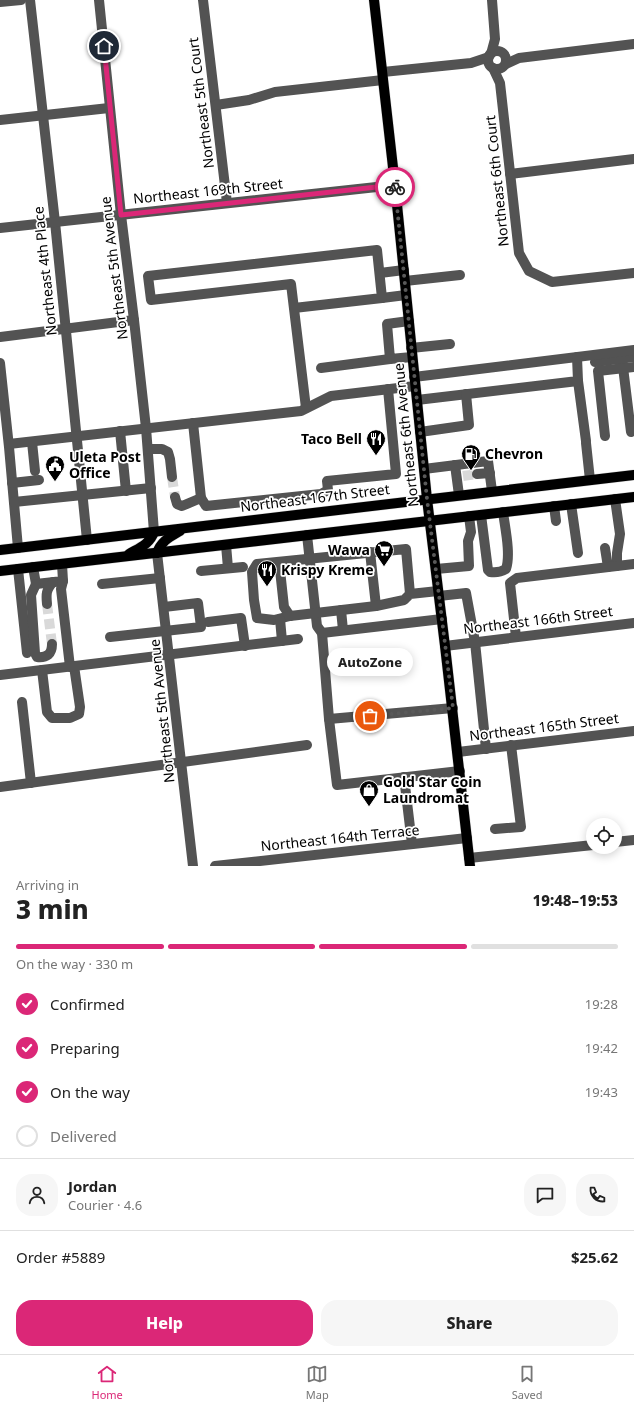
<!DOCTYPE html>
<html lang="en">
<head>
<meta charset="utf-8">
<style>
  body { margin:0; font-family:"Noto Sans",sans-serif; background:#f6f6f6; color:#222; height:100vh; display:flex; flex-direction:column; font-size:15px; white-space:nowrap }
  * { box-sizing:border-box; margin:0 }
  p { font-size:13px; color:#767676 }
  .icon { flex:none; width:22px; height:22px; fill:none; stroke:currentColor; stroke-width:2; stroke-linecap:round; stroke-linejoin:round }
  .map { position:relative; height:866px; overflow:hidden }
  .sheet { display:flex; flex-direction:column; background:#fff; flex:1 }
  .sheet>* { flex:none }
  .fabs { position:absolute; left:586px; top:818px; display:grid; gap:8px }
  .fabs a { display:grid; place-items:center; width:36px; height:36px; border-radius:50%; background:#fff; box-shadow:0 2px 10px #0003; font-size:20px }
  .pin { position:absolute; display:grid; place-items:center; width:34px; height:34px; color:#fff; margin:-17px; border:2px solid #fff; border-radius:50%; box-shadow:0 1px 4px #0007 }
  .courier { position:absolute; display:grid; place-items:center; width:40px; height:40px; margin:-20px; border:3px solid #db2777; border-radius:50%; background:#fff; color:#222; box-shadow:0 1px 5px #0007 }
  .bubble { position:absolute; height:28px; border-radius:14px; background:#fff; box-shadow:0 2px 10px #0003; font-size:13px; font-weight:800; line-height:28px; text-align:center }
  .headline em { font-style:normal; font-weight:800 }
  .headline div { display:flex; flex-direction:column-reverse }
  .headline { display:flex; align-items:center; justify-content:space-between; height:68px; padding:0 16px }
  h1 { font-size:26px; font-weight:800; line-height:30px }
  .bar { display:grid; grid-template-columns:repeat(4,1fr); gap:6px 4px; align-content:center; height:48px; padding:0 16px }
  .bar i { height:5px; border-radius:3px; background:#e0e0e0 }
  .bar .selected { background:#db2777 }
  .bar p { grid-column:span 4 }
  .line { display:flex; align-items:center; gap:10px; padding:0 16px; border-top:1px solid #e0e0e0 }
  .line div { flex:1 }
  .round { display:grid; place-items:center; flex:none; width:42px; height:42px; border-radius:16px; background:#f6f6f6 }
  ol { padding:0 16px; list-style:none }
  li { display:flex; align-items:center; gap:12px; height:44px }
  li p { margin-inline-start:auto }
  li .icon { padding:4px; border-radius:50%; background:#db2777; color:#fff; stroke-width:4 }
  li:last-child { color:#767676 }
  li i { width:22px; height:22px; border:2px solid #e0e0e0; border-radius:50% }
  .button { display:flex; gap:8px; margin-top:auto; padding:8px 16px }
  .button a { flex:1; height:46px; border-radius:16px; background:#db2777; color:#fff; font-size:16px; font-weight:800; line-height:46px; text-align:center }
  .button a+a { background:#f6f6f6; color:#222 }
  .tabs { display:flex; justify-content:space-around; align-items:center; height:56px; border-top:1px solid #e0e0e0; background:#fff; font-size:11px; color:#767676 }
  .tabs a { display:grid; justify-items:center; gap:2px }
  .tabs .selected { color:#db2777 }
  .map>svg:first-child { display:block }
</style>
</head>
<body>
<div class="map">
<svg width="634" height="866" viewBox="0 0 634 866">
  <rect width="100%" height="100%" fill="#fff"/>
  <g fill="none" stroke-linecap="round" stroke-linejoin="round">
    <g stroke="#d9d9d9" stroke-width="10" stroke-dasharray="10 5" stroke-linecap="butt">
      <polyline points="463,476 477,474"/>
      <polyline points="172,477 175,497"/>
      <polyline points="47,604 52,644"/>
    </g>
    <defs>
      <g id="major">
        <polyline points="374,0 395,185 427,499 445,646 470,866"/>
        <polyline points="0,550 634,475"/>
        <path d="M157 553C161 541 170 537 180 531"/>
        <path d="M129 554C139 548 150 544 154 532"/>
        <polyline points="0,571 634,497"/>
      </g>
    </defs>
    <use href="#major" stroke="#dbdbdb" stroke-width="11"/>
    <g stroke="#535353" stroke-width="10">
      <polyline points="30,0 55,222 87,540"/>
      <polyline points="99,0 121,215 134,320 146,428 154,532"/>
      <polyline points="203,0 227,203"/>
      <polyline points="0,2 21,0"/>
      <circle cx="497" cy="60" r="9"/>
      <polyline points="491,54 495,39 492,0"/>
      <polyline points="506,64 519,58 634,44"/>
      <polyline points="493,68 500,83 519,253 529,271 552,282 634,273"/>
      <polyline points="383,72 471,63 489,57"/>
      <polyline points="216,105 249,100 275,92 383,80"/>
      <polyline points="0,120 109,108"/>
      <polyline points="510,174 634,159"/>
      <polyline points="0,228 395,185"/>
      <polyline points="380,273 404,270"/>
      <polyline points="405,281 460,275"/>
      <polyline points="382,298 406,295"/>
      <polyline points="294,308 382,298 377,250 148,276 151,300 291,284 306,408"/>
      <polyline points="409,321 387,324 390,359 412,357"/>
      <polyline points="0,337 134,320"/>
      <polyline points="411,348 450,344"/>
      <polyline points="622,359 631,432"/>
      <polyline points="595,362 634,357"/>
      <polyline points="0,363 9,447 18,548"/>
      <polyline points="321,368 390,359"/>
      <polyline points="414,377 634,350"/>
      <polyline points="578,381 586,441"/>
      <polyline points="417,400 578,381 577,357"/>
      <polyline points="193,423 201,498 206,506 321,494 328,490 327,481 396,474 388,389"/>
      <polyline points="120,431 126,491"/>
      <polyline points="420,432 469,425 466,394"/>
      <polyline points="605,436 598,371 634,367"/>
      <polyline points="32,442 35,471"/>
      <polyline points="586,443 590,480"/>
      <polyline points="9,444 301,411 331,396 415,386"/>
      <polyline points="148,449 162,449 168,452 170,459 172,477"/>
      <polyline points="455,465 459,495"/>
      <polyline points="424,469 488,461 492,491"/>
      <polyline points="477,474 490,473"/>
      <polyline points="12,483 39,480"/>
      <polyline points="175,497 177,504 182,506 201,498"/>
      <polyline points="615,499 620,534 617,553 617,566"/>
      <polyline points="14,502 151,488"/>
      <polyline points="571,504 578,553"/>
      <polyline points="554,506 556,521"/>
      <path d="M481 515 488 570 490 572C496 573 501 572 506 569 511 554 505 528 503 512"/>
      <polyline points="307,535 317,626 322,633 329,719 337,785 460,771"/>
      <polyline points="226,545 228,568"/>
      <polyline points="605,548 608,567"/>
      <polyline points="370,552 376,606"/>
      <polyline points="157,553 193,866"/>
      <polyline points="33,567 36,584 63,581 62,564"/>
      <polyline points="265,568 275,567 280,570 284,607 290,616"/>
      <polyline points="18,569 27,653"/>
      <polyline points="436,569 469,566 468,541 471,532 469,516"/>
      <polyline points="201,571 243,567"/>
      <polyline points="63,581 61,589 70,667"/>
      <path d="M36 584 31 595 35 653 37 657C47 658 52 654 52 644"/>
      <polyline points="102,584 160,578"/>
      <polyline points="410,594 406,549 257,564 252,572 254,600 257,618 274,620 290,616 376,606 404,600 410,594 438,591"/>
      <polyline points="439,596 466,593 475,642 486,749"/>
      <path d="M47 604C46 594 46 590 53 582"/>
      <polyline points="341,610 343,630"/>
      <polyline points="280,619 282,641"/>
      <polyline points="208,622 241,618 245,646"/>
      <polyline points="322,633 442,619"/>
      <polyline points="110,637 201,627 198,603 164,607"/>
      <polyline points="516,637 510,583 517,578 634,564"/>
      <polyline points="445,646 634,623"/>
      <polyline points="42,670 47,712 52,718 70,718 79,714 80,707 74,666"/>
      <polyline points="0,675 298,639"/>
      <polyline points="22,702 31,783"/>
      <polyline points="329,719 453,708"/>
      <polyline points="458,752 634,731"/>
      <polyline points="404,777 412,844"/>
      <polyline points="0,787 307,745"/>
      <polyline points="495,829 521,827 511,745"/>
      <polyline points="615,842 634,840"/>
      <polyline points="469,858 593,845"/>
      <polyline points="215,866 467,838"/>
    </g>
    <use href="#major" stroke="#000" stroke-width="10"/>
  </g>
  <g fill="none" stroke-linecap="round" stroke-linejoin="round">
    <polyline stroke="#595959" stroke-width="4" stroke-dasharray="0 7.2" points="370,716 453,708 427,499 395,187"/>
    <polyline stroke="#db2777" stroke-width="5" points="104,46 121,215 395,185 395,187"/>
  </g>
  <defs>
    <symbol id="restaurant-pin" viewBox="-11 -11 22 30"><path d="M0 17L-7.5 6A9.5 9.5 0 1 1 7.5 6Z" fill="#000" stroke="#fff"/><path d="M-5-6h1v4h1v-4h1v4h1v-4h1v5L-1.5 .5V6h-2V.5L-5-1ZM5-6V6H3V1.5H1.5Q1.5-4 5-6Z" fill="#fff"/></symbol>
    <symbol id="fuel-pin" viewBox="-11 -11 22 30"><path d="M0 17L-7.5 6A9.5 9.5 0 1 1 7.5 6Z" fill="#000" stroke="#fff"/><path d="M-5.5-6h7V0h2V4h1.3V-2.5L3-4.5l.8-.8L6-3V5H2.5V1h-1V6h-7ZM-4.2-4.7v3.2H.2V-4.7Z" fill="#fff"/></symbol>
    <symbol id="civic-pin" viewBox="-11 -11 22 30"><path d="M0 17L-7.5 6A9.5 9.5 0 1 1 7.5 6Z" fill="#000" stroke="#fff"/><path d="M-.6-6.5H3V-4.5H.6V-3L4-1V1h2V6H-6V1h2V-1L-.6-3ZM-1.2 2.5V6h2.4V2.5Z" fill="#fff"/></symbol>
    <symbol id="supermarket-pin" viewBox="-11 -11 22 30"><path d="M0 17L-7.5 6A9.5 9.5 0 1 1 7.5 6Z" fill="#000" stroke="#fff"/><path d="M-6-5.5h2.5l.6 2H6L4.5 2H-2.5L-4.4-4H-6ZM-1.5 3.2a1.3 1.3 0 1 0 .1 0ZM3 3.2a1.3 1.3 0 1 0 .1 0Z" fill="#fff"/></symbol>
    <symbol id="shop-pin" viewBox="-11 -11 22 30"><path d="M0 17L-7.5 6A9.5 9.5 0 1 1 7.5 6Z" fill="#000" stroke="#fff"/><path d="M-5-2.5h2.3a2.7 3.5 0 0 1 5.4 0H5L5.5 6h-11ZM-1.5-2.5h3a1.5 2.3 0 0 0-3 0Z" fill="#fff"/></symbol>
  </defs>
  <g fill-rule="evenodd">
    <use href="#restaurant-pin" x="365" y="428" width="22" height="30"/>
    <use href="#fuel-pin" x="460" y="443" width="22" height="30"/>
    <use href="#civic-pin" x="44" y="454" width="22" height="30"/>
    <use href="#supermarket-pin" x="373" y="539" width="22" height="30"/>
    <use href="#restaurant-pin" x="256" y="559" width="22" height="30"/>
    <use href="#shop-pin" x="358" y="779" width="22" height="30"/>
  </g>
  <g text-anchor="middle" stroke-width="3.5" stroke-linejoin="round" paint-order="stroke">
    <g font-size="14" fill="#000" stroke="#fff">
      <text transform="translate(201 103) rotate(-97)" y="5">Northeast 5th Court</text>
      <text transform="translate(497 181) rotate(-96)" y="5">Northeast 6th Court</text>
      <text transform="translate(208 191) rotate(-6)" y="5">Northeast 169th Street</text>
      <text transform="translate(114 268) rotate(-97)" y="5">Northeast 5th Avenue</text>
      <text transform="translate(45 271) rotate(-96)" y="5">Northeast 4th Place</text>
      <text transform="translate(406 435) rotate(-96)" y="5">Northeast 6th Avenue</text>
      <text transform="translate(315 498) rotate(-7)" y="5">Northeast 167th Street</text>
      <text transform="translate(538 620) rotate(-7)" y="5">Northeast 166th Street</text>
      <text transform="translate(162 711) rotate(-96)" y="5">Northeast 5th Avenue</text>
      <text transform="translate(544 727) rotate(-7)" y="5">Northeast 165th Street</text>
      <text transform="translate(340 838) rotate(-6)" y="5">Northeast 164th Terrace</text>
    </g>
    <g font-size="14" font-weight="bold" fill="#000" stroke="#fff" text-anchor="start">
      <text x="362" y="444" text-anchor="end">Taco Bell</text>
      <text x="485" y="459">Chevron</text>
      <text x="69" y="462">Uleta Post<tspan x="69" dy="16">Office</tspan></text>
      <text x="370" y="555" text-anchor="end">Wawa</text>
      <text x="281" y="575">Krispy Kreme</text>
      <text x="383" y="787">Gold Star Coin<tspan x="383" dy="16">Laundromat</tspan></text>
    </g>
  </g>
</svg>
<div class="fabs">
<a><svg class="icon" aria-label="locate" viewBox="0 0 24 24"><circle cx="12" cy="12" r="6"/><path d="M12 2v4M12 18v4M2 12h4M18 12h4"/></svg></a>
</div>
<div class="pin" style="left:370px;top:716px;background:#ea580c"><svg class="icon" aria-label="bag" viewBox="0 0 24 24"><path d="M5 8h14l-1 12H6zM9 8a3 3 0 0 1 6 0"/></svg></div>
<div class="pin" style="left:104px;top:46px;background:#1f2937"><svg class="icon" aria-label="home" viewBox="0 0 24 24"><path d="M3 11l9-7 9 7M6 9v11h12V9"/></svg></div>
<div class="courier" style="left:395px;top:187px"><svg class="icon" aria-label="bike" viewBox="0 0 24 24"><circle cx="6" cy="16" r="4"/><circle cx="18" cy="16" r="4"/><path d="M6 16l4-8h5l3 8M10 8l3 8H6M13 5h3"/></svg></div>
<div class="bubble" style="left:327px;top:648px;width:86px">AutoZone</div>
</div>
<section class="sheet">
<div class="headline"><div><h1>3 min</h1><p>Arriving in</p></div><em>19:48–19:53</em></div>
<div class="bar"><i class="selected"></i><i class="selected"></i><i class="selected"></i><i></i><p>On the way · 330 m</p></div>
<ol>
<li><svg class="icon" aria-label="check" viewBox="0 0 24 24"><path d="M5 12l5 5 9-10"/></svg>Confirmed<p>19:28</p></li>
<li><svg class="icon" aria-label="check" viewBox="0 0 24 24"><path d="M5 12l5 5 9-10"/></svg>Preparing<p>19:42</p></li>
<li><svg class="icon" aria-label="check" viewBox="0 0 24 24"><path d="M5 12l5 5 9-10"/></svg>On the way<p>19:43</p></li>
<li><i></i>Delivered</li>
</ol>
<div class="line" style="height:72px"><a class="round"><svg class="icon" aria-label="person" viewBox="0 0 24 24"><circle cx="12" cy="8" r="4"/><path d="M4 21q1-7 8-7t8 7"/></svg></a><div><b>Jordan</b><p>Courier · 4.6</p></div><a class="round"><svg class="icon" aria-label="chat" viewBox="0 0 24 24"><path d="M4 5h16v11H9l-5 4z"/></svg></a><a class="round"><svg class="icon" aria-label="phone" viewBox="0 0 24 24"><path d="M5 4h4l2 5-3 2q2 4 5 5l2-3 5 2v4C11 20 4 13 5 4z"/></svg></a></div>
<div class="line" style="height:52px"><div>Order #5889</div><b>$25.62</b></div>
<div class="button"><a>Help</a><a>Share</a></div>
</section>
<nav class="tabs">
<a class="selected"><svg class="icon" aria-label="home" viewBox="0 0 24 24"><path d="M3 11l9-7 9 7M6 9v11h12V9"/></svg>Home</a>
<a><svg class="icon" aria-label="map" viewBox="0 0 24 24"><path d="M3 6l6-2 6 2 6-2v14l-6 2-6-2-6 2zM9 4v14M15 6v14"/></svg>Map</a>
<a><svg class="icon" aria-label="saved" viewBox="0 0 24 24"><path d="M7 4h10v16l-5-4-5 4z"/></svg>Saved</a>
</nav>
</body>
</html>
